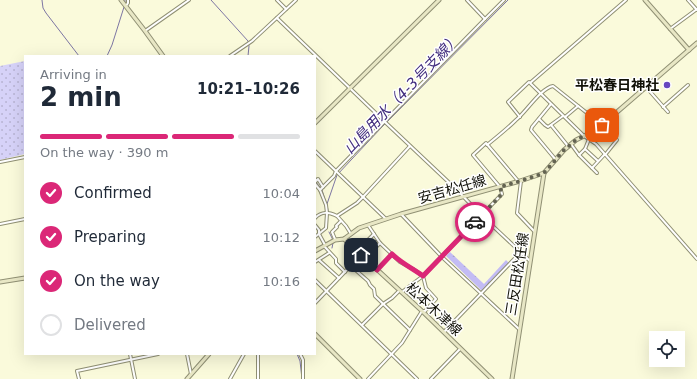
<!DOCTYPE html>
<html lang="en">
<head>
<meta charset="utf-8">
<style>
  body { margin:0; font-family:"DejaVu Sans","Noto Sans JP",sans-serif; background:#f2f2f3; color:#1f2937; height:100vh; display:flex; flex-direction:column; font-size:15px; white-space:nowrap }
  * { box-sizing:border-box; margin:0 }
  p { font-size:13px; color:#747a83 }
  .icon { flex:none; width:22px; height:22px; fill:none; stroke:currentColor; stroke-width:2; stroke-linecap:round; stroke-linejoin:round }
  .map { position:relative; flex:1; overflow:hidden }
  .drawer { position:absolute; left:24px; top:55px; width:292px; height:300px; display:flex; flex-direction:column; background:#fff; border-radius:0px; box-shadow:0 4px 16px #0002 }
  .drawer>* { flex:none }
  .fabs { position:absolute; left:649px; top:331px; display:grid; gap:8px }
  .fabs a { display:grid; place-items:center; width:36px; height:36px; border-radius:0px; background:#fff; box-shadow:0 4px 16px #0002; font-size:20px }
  .pin { position:absolute; display:grid; place-items:center; width:34px; height:34px; color:#fff; margin:-17px; border-radius:8px; box-shadow:0 2px 6px #0006 }
  .courier { position:absolute; display:grid; place-items:center; width:40px; height:40px; margin:-20px; border:3px solid #db2777; border-radius:50%; background:#fff; color:#222; box-shadow:0 1px 5px #0007 }
  .overview em { font-style:normal; font-weight:600 }
  .overview div { display:flex; flex-direction:column-reverse }
  .overview { display:flex; align-items:center; justify-content:space-between; height:68px; padding:0 16px }
  h1 { font-size:26px; font-weight:600; line-height:30px }
  .bar { display:grid; grid-template-columns:repeat(4,1fr); gap:6px 4px; align-content:center; height:48px; padding:0 16px }
  .bar i { height:5px; border-radius:3px; background:#e0e1e3 }
  .bar .selected { background:#db2777 }
  .bar p { grid-column:span 4 }
  ol { padding:0 16px; list-style:none }
  li { display:flex; align-items:center; gap:12px; height:44px }
  li p { margin-inline-start:auto }
  li .icon { padding:4px; border-radius:50%; background:#db2777; color:#fff; stroke-width:4 }
  li:last-child { color:#747a83 }
  li i { width:22px; height:22px; border:2px solid #e0e1e3; border-radius:50% }
  .map>svg:first-child { display:block }
</style>
</head>
<body>
<div class="map">
<svg width="697" height="379" viewBox="0 0 697 379">
  <defs>
    <pattern id="grass-dots" width="8" height="8" patternUnits="userSpaceOnUse"><rect width="8" height="8" fill="#d6d2f8"/><path d="M2 2h.1M6 6h.1" fill="none" stroke="#b7b3d3" stroke-width="1.8" stroke-linecap="round"/></pattern>
    <pattern id="forest-firs" width="22" height="20" patternUnits="userSpaceOnUse"><rect width="22" height="20" fill="#c3bcf4"/><path d="M5 1l3.5 6h-7zM16 11l3.5 6h-7z" fill="#a6a1d0"/></pattern>
  </defs>
  <rect width="100%" height="100%" fill="#fafadb"/>
  <polygon fill="url(#grass-dots)" points="25,61 25,154 0,160 0,66"/>
  <polygon fill="url(#forest-firs)" points="450,252 484,284 506,260 509,263 482,291 446,256"/>
  <g fill="none" stroke-linecap="round" stroke-linejoin="round">
    <g stroke="#7d76a3" stroke-width="1">
      <polyline points="42,0 43,8 46,13 79,56"/>
      <polyline points="125,0 125,2"/>
      <polyline points="211,0 248,41 249,46 248,56"/>
      <polyline points="107,56 112,45 124,7"/>
      <polyline points="315,181 320,187"/>
      <polyline points="322,190 325,200"/>
      <polyline points="328,211 327,204 337,175 381,128 508,0"/>
      <polyline points="329,232 333,240"/>
      <polyline points="332,248 333,243"/>
      <polyline points="297,354 300,361 302,379"/>
    </g>
    <defs>
      <g id="street">
        <polyline points="277,0 286,9"/>
        <polyline points="467,0 485,19 504,0"/>
        <polyline points="626,0 530,83 584,136 596,144 697,259"/>
        <polyline points="688,0 697,10"/>
        <polyline points="126,6 128,3 128,0"/>
        <polyline points="277,18 385,122 458,191 481,215 530,261"/>
        <polyline points="670,29 697,9"/>
        <polyline points="145,31 189,0"/>
        <polyline points="230,56 252,41 296,0"/>
        <polyline points="646,87 668,112"/>
        <polyline points="551,104 532,127 531,130 556,160"/>
        <polyline points="663,107 688,85"/>
        <polyline points="597,110 607,122"/>
        <polyline points="520,117 508,102 529,82"/>
        <polyline points="565,117 578,106"/>
        <polyline points="539,119 545,125 548,127 563,116"/>
        <polyline points="603,124 617,140 605,155"/>
        <polyline points="551,125 568,146"/>
        <polyline points="571,144 579,155 597,173"/>
        <path d="M487 145C497 137 507 129 516 120 526 112 541 88 553 86L602 125"/>
        <polyline points="585,149 598,161"/>
        <polyline points="315,151 386,219"/>
        <polyline points="579,155 585,149 589,139"/>
        <polyline points="0,162 25,157"/>
        <polyline points="592,168 605,154"/>
        <polyline points="315,179 316,181 318,179 323,187"/>
        <polyline points="521,181 517,213 535,232"/>
        <polyline points="315,184 320,190"/>
        <polyline points="401,214 442,257 519,329"/>
        <path d="M315 218C322 211 328 212 337 216"/>
        <polyline points="0,224 25,219"/>
        <polyline points="315,225 319,230 319,234 325,245"/>
        <polyline points="351,234 346,226 337,216 357,203 363,197 410,146"/>
        <polyline points="315,237 326,228 327,213 326,205 320,190 334,176 336,171 485,19"/>
        <polyline points="335,239 332,232 337,227 336,226 341,221"/>
        <polyline points="324,246 336,259 336,263 345,272"/>
        <polyline points="357,251 374,234"/>
        <polyline points="371,252 380,243"/>
        <polyline points="319,260 339,278"/>
        <polyline points="315,262 329,253"/>
        <polyline points="351,266 368,281 370,285 374,289 375,296 410,330"/>
        <polyline points="377,270 392,254"/>
        <polyline points="315,280 417,379"/>
        <polyline points="402,292 415,282 423,276 502,194 500,187 473,155 486,143 519,182"/>
        <polyline points="315,303 361,255"/>
        <polyline points="362,325 383,304 392,298 399,291"/>
        <polyline points="444,332 520,253"/>
        <polyline points="130,354 135,379"/>
        <polyline points="187,354 191,374"/>
        <polyline points="300,354 303,360 303,379"/>
        <polyline points="79,379 77,371 158,354"/>
        <polyline points="230,379 244,354"/>
        <polyline points="258,379 258,354"/>
        <polyline points="368,379 402,343 422,311 425,311 436,299 426,288 423,276 413,269 400,262 380,243 368,225"/>
        <polyline points="431,379 460,349"/>
      </g>
      <g id="secondary">
        <polyline points="121,0 145,31 163,56"/>
        <polyline points="645,0 689,50"/>
        <polyline points="315,123 439,0"/>
        <polyline points="344,239 422,311 492,379"/>
        <polyline points="315,251 335,240 344,239 359,228 401,214 520,181 544,173 564,150 576,140 594,131 602,125 697,43"/>
        <polyline points="0,282 25,278"/>
        <polyline points="315,334 360,379"/>
        <polyline points="187,379 209,354"/>
        <polyline points="512,379 544,173"/>
      </g>
    </defs>
    <use href="#street" stroke="#909074" stroke-width="4"/>
    <use href="#secondary" stroke="#909074" stroke-width="5"/>
    <use href="#street" stroke="#fff" stroke-width="2"/>
    <use href="#secondary" stroke="#e8e7c5" stroke-width="3"/>
  </g>
  <g fill="none" stroke-linecap="round" stroke-linejoin="round">
    <polyline stroke="#636351" stroke-width="4" stroke-dasharray="0 7.2" points="475,222 502,194 500,187 520,181 544,173 564,150 576,140 594,131 602,125"/>
    <path stroke="#db2777" stroke-width="5" d="M361 255 377 270 392 254C401 263 412 268 423 276L475 222"/>
  </g>
  <circle fill="#6747c0" stroke="#fff" stroke-width="1.5" cx="667" cy="85" r="4"/>
  <g text-anchor="middle" stroke-width="3" stroke-linejoin="round" paint-order="stroke">
    <g font-size="14" font-weight="bold" fill="#111107" stroke="#fff" text-anchor="end">
      <text x="659" y="90">平松春日神社</text>
    </g>
    <g font-size="14" fill="#111107" stroke="#fff">
      <text transform="translate(452 189) rotate(-16)" y="5">安吉松任線</text>
      <text transform="translate(517 274) rotate(-81)" y="5">三反田松任線</text>
      <text transform="translate(434 309) rotate(43)" y="5">松本木津線</text>
    </g>
    <g font-size="15" font-style="italic" fill="#422e7e" stroke="#fff">
      <text transform="translate(402 94) rotate(-46)" y="5">山島用水（4-3号支線）</text>
    </g>
  </g>
</svg>
<div class="fabs">
<a><svg class="icon" aria-label="locate" viewBox="0 0 24 24"><circle cx="12" cy="12" r="6"/><path d="M12 2v4M12 18v4M2 12h4M18 12h4"/></svg></a>
</div>
<div class="pin" style="left:602px;top:125px;background:#ea580c"><svg class="icon" aria-label="bag" viewBox="0 0 24 24"><path d="M5 8h14l-1 12H6zM9 8a3 3 0 0 1 6 0"/></svg></div>
<div class="pin" style="left:361px;top:255px;background:#1f2937"><svg class="icon" aria-label="home" viewBox="0 0 24 24"><path d="M3 11l9-7 9 7M6 9v11h12V9"/></svg></div>
<div class="courier" style="left:475px;top:222px"><svg class="icon" aria-label="car" viewBox="0 0 24 24"><path d="M5 17H2v-5l4-1 3-4h7l3 4 3 1v5h-3M9 17h6M6 11h13"/><circle cx="7" cy="17" r="2"/><circle cx="17" cy="17" r="2"/></svg></div>
<section class="drawer">
<div class="overview"><div><h1>2 min</h1><p>Arriving in</p></div><em>10:21–10:26</em></div>
<div class="bar"><i class="selected"></i><i class="selected"></i><i class="selected"></i><i></i><p>On the way · 390 m</p></div>
<ol>
<li><svg class="icon" aria-label="check" viewBox="0 0 24 24"><path d="M5 12l5 5 9-10"/></svg>Confirmed<p>10:04</p></li>
<li><svg class="icon" aria-label="check" viewBox="0 0 24 24"><path d="M5 12l5 5 9-10"/></svg>Preparing<p>10:12</p></li>
<li><svg class="icon" aria-label="check" viewBox="0 0 24 24"><path d="M5 12l5 5 9-10"/></svg>On the way<p>10:16</p></li>
<li><i></i>Delivered</li>
</ol>
</section>
</div>
</body>
</html>
